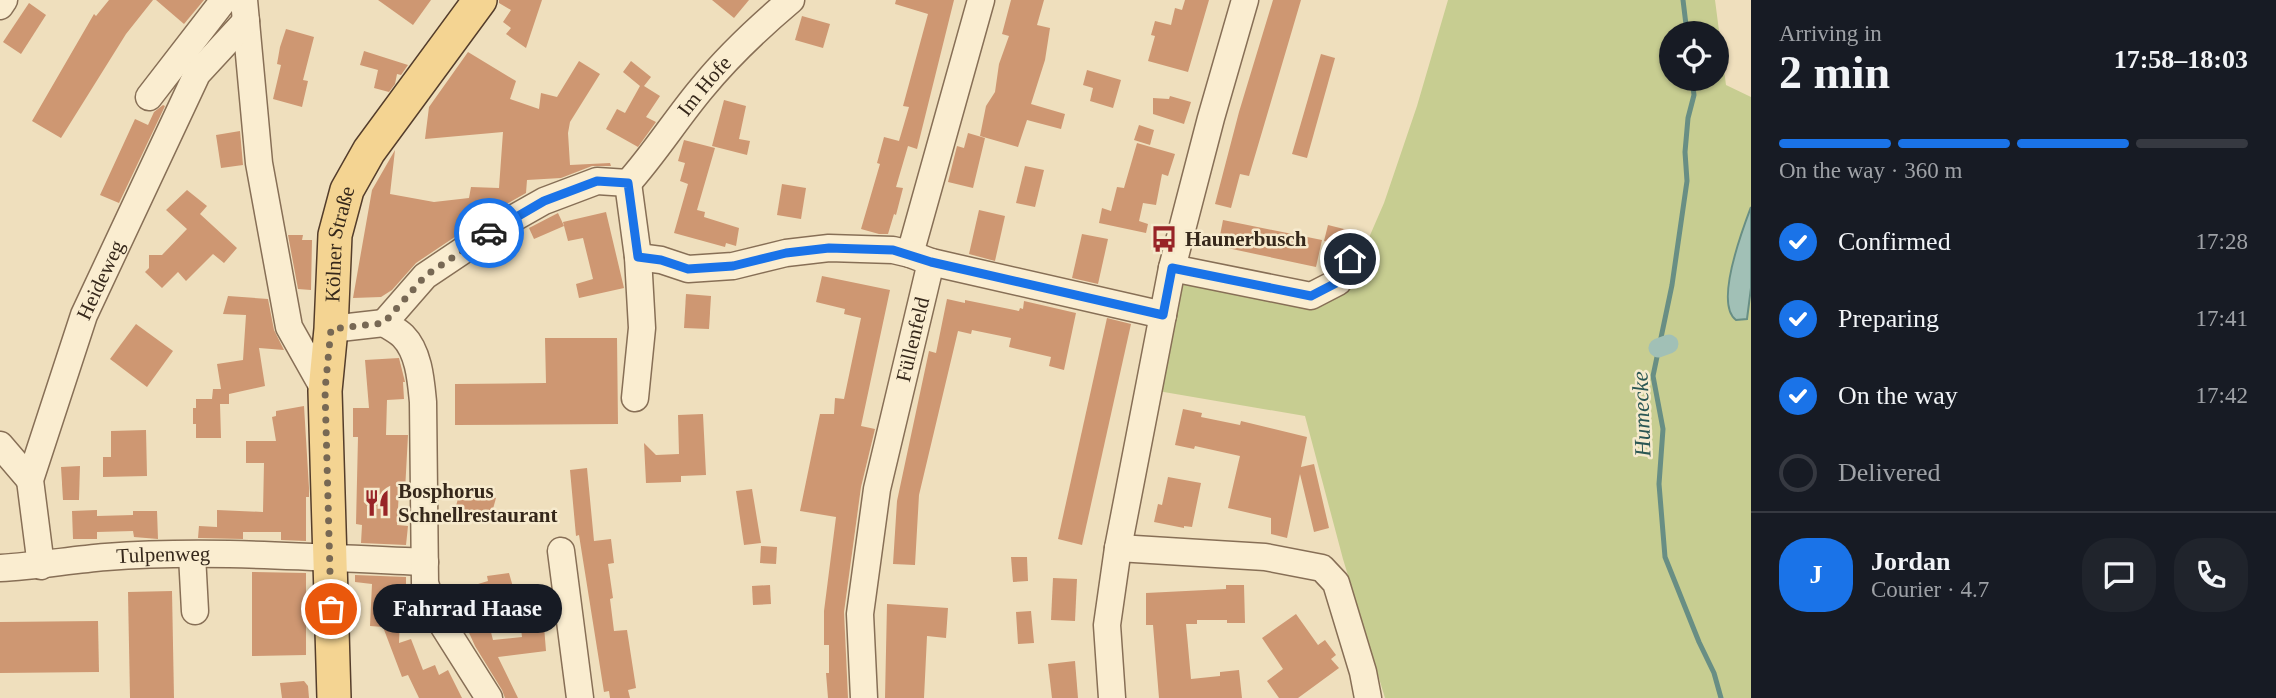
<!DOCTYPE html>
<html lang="en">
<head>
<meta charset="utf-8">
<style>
  body { margin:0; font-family:Georgia,serif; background:#20242c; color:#f1f3f6; height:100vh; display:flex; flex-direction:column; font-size:26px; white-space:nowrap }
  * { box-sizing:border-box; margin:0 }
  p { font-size:23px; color:#9ea1a6 }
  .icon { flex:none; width:38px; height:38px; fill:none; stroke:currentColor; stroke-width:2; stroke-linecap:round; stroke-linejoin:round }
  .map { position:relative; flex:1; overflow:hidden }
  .sheet { display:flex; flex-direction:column; background:#171b24; width:525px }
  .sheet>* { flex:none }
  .controls { position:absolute; left:1659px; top:21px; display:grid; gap:14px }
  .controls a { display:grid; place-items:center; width:70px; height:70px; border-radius:50%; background:#171b24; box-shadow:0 2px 5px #0004; font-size:35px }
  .pin { position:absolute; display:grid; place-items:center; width:60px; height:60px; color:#fff; margin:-30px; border:4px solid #fff; border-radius:50%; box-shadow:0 2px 7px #0007 }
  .courier { position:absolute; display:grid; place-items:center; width:70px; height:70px; margin:-35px; border:5px solid #1a73e8; border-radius:50%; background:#fff; color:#222; box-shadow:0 2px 9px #0007 }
  .bubble { position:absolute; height:49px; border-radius:24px; background:#171b24; box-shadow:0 2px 5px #0004; font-size:23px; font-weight:700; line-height:49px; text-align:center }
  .head em { font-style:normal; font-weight:700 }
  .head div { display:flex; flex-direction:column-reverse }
  .head { display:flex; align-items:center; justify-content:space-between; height:119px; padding:0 28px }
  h1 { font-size:46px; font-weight:700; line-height:52px }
  .bar { display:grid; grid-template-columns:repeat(4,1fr); gap:10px 7px; align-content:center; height:84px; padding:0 28px }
  .bar i { height:9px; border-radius:5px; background:#363941 }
  .bar .on { background:#1a73e8 }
  .bar p { grid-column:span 4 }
  .line { display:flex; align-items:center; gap:18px; padding:0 28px; border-top:2px solid #363941 }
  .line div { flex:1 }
  .round { display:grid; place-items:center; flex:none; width:74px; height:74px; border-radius:28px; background:#20242c }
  ol { padding:0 28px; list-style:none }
  li { display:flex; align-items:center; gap:21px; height:77px }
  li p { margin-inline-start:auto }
  li .icon { padding:7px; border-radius:50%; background:#1a73e8; color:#fff; stroke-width:4 }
  li:last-child { color:#9ea1a6 }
  li i { width:38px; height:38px; border:4px solid #363941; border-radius:50% }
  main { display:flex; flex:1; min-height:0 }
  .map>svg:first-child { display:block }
</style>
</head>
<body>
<main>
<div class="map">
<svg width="1751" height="698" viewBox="0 0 1751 698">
  <rect width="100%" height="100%" fill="#efdfbd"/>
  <path fill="#c7cd91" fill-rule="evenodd" d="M1448 0H1715L1726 85 1751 97V698H1385L1343 559 1305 416 1158 391 1179 282 1312 310 1348 286 1384 203 1417 106ZM1671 33H1717V79H1671Z"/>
  <path fill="#a1c0b6" stroke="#688e84" stroke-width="2" d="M1751 207V288L1747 319 1736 320C1714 304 1743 228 1751 207Z"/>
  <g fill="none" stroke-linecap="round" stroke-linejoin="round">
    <g stroke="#688e84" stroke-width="5">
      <polyline points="1683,0 1687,33"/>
      <polyline points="1692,79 1694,95 1688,118 1685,152 1687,181 1672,285 1653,376 1663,429 1659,484 1665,557 1699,642 1714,673 1721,698"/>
    </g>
    <polyline stroke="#a1c0b6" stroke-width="19" points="1658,348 1669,344"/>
  </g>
  <g fill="#ce9772">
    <polygon points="109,0 153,0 126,34 61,138 32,121 94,14 96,16"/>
    <polygon points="156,0 204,0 184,24"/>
    <polygon points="378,0 431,0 413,25"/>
    <polygon points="499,0 542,0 526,48 506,34 511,28 503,22 511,10 499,3"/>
    <polygon points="712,0 749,0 734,18"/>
    <polygon points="896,0 954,0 917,149 908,146 896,187 903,188 896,215 894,214 888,234 879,234 861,229 880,164 877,163 884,137 899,141 909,107 903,106 928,14 895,4"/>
    <polygon points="1011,0 1044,0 1037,25 1050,28 1045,60 1031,104 1065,114 1061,129 1027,120 1018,147 980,136 986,106 995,92 999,64 1009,36 1002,34"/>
    <polygon points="1185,0 1209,0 1188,72 1148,61 1155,36 1151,35 1155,21 1171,25 1175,8 1182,10"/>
    <polygon points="1273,0 1301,0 1249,176 1240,174 1231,208 1215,204 1239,112"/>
    <polygon points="29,3 46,15 21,54 3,42"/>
    <polygon points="802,16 830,24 823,48 795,40"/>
    <polygon points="286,29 314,37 303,80 308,81 302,107 273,99 281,65 277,64 280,47"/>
    <polygon points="364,51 408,65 401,75 397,74 395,84 389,92 374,88 378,70 360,65"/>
    <polygon points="468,52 516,81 510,99 539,109 541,93 557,97 579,61 600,74 570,122 568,133 570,165 610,163 611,166 592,166 561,178 527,180 526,193 489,214 416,263 392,290 381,297 353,298 372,190 395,150 390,194 434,202 469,198 471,187 499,188 503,132 425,139 429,107"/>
    <polygon points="1321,54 1335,58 1307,158 1292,154"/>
    <polygon points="631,61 651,77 644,86 660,96 646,117 656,122 638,147 606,129 617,109 625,113 640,86 623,72"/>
    <polygon points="1087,70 1121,80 1113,108 1090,101 1093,88 1083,85"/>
    <polygon points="1170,96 1191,102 1184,124 1153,114 1153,98 1169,99"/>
    <polygon points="724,100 746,106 739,139 750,141 747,155 712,146"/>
    <polygon points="163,105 165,106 119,203 100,195 135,119 148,125 154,112"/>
    <polygon points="1139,125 1154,130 1150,145 1134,140"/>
    <polygon points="240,131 243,165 221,168 216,135"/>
    <polygon points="968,133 985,138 973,188 948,182 957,146 964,148"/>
    <polygon points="684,140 715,148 697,210 705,212 704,217 739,228 736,246 726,243 725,247 674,233 688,184 680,181 685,163 678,161"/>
    <polygon points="1137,143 1175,154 1168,176 1162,174 1156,205 1143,203 1139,221 1148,224 1146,233 1099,223 1102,208 1111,211 1117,187 1124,188"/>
    <polygon points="1025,166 1044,170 1035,207 1016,203"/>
    <polygon points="782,184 806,188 801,219 777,215"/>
    <polygon points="187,190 207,206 200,214 237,248 224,263 213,254 186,281 178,272 162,288 145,272 149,268 149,255 162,255 187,229 166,210"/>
    <polygon points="979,210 1005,216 995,261 969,254"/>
    <polygon points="606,212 624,288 579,298 576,284 593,279 583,238 568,241 563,222"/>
    <polygon points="558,213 564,226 534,239 529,228"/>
    <polygon points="1223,220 1322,240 1316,267 1218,246"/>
    <polygon points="1328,225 1360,233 1357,245 1350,243 1343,245 1324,241"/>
    <polygon points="1082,234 1108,239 1098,284 1072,278"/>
    <polygon points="288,235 303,235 302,240 312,240 311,290 298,289"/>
    <polygon points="822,276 890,290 861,426 875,429 861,487 844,612 848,698 828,698 826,673 829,673 829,645 824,645 824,611 836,517 800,511 820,414 834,414 835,398 844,399 861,318 844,314 845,309 816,302"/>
    <polygon points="686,294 711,296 709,329 684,328"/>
    <polygon points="228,296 268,299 274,330 284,350 259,348 265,386 229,394 229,404 220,404 221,438 196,438 196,424 193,424 193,408 196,408 196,399 212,399 213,389 221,389 217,364 243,360 246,315 223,314"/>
    <polygon points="947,299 965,303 965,300 1019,311 1020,308 1023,309 1024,301 1076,313 1064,370 1049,366 1051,357 1009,347 1011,338 972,330 971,334 958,331 919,495 915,565 893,564 897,501 929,351 936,353"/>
    <polygon points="1107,318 1131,324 1082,545 1058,539"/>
    <polygon points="136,324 173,351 147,387 110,359"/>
    <polygon points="545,338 617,338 618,424 455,425 455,384 546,383"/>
    <polygon points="399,358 405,382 403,382 404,399 387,400 386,435 408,435 405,491 399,491 397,525 408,526 406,545 361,543 362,525 356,524 358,437 353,437 353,408 369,408 365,360"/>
    <polygon points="304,406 309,488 309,497 306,497 306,541 281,540 281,532 243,532 243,539 198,538 199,526 217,527 217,510 263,512 264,463 246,463 246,441 276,441 272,417 276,416 276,411"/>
    <polygon points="1183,409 1202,413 1201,417 1240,425 1241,421 1307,437 1301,467 1314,464 1329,528 1314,532 1300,474 1287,538 1271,534 1271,518 1228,508 1240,456 1195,446 1194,449 1175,445"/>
    <polygon points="703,414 706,475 681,476 681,482 646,483 644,443 656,455 679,454 678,415"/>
    <polygon points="146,430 147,476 103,477 103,457 111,457 111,431"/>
    <polygon points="80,466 79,500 63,500 61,467"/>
    <polygon points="587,468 594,541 611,539 614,563 608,564 613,598 610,599 614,631 627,630 636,688 628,690 630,698 610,698 609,691 604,692 579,535 576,536 570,470"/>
    <polygon points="1168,477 1201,483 1192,527 1184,526 1184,528 1154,522 1158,504 1162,505"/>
    <polygon points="461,488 496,498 489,523 454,513"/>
    <polygon points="752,489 761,543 744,545 736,491"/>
    <polygon points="97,510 97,516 133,515 133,511 157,511 158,539 134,537 133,531 97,532 97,539 73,539 72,511"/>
    <polygon points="761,546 777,547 776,564 760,563"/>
    <polygon points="1011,557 1027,557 1028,581 1013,582"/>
    <polygon points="252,572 306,573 306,655 252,656"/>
    <polygon points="509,573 517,601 485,609 493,640 522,637 519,613 548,610 550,626 544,626 546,651 498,657 518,698 505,698 502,690 475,646 461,615 456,616 452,609 448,596 479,587 478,584 488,581 487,576"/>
    <polygon points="355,575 406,577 406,590 401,590 399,643 411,639 423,670 435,665 439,675 448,670 462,698 419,698 408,675 402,677 383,627 370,626 372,584 355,582"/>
    <polygon points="1053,578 1077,579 1075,621 1051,620"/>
    <polygon points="770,585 771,604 753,605 752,586"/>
    <polygon points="1226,585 1244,585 1245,623 1227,623 1227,620 1197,620 1197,624 1186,624 1191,679 1220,676 1220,672 1239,670 1242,698 1159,698 1153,625 1146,625 1146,593 1226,589"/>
    <polygon points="172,591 174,698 130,698 128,592"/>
    <polygon points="887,604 948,608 946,638 927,636 924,698 885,698"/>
    <polygon points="1031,611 1034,643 1018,644 1016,612"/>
    <polygon points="1296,614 1318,645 1325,640 1336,655 1331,659 1339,668 1298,698 1279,698 1267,681 1283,669 1262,638"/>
    <polygon points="98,621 99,672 0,673 0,622"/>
    <polygon points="1075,661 1078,698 1052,698 1048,664"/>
    <polygon points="304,681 308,686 309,698 282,698 280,683"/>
  </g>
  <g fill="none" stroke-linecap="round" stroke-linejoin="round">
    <defs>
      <g id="minor">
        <polyline points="244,0 259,163 289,327 325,391"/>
        <polyline points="981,0 910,254 931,262 1163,315"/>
        <polyline points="0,6 4,0"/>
        <polyline points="149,97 224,0"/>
        <polyline points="628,183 638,257 642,328 635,398"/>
        <polyline points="638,257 661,260 688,269 733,266 786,253 829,248 893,250 910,254"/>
        <polyline points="1172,268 1311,296 1338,282 1350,259"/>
        <polyline points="331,329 384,323"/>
        <polyline points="0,445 30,480"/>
        <polyline points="1118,548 1265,557 1322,568 1336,583 1363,672 1368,698"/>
        <polyline points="561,551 580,698"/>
        <polyline points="192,555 195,611"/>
        <path id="s1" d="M41 566 30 480 84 315 197 74 246 21"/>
        <path id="s2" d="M0 568C36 566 70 560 106 557 210 549 320 558 425 562"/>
        <path id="s3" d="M489 698 434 611 425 583 423 402C421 381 419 352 403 336 398 331 390 327 384 323L425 276 498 227 544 201 597 181 628 183C655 153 676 119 702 88 728 56 759 27 791 0"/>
        <path id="s4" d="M864 698 860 614 877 489 931 262"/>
        <polyline points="1112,698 1107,625 1118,548 1172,268 1211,118 1245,0"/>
      </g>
      <g id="major">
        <path id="s5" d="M334 698 325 391 331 329 335 235 347 190 369 151 480 0"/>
      </g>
    </defs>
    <use href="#minor" stroke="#876f56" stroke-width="29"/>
    <use href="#major" stroke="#543d2b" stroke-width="36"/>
    <use href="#minor" stroke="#faedd0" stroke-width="26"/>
    <use href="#major" stroke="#f4d492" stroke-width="33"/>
  </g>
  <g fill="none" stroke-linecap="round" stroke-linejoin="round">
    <polyline stroke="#776854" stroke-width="7" stroke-dasharray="0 12.6" points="331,609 325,390 331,329 384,323 425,276 489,233"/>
    <polyline stroke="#1a73e8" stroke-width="9" points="489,233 544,201 597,181 628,183 638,257 661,260 688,269 733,266 786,253 829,248 893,250 931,262 1163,315 1172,268 1311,296 1338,282 1350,259"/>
  </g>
  <defs>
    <symbol id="bus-bare" viewBox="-9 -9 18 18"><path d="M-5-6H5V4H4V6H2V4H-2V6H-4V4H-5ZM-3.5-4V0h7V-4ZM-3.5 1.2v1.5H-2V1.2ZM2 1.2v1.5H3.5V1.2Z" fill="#982427" stroke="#f6eacd" stroke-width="2.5" paint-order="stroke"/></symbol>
    <symbol id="restaurant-bare" viewBox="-9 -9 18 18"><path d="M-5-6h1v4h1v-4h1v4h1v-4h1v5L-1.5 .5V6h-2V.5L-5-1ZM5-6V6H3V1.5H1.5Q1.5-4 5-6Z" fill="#982427" stroke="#f6eacd" stroke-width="2.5" paint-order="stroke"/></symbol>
  </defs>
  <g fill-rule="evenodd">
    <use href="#bus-bare" x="1145" y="220" width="38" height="38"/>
    <use href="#restaurant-bare" x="358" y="484" width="38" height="38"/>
  </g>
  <g text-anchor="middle" stroke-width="5" stroke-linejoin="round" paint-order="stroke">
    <g font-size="21" fill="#36281b" stroke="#f6eacd">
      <text dy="7" stroke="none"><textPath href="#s3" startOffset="821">Im Hofe</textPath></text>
      <text dy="7" stroke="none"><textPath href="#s5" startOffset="455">Kölner Straße</textPath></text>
      <text dy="7" stroke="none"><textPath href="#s1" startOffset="299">Heideweg</textPath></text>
      <text dy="7" stroke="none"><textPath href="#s4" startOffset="364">Füllenfeld</textPath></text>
      <text dy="7" stroke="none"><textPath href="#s2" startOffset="164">Tulpenweg</textPath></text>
    </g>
    <g font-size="21" font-weight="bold" fill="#36281b" stroke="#f6eacd" text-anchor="start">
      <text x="1185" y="246">Haunerbusch</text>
      <text x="398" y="498">Bosphorus<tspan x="398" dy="24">Schnellrestaurant</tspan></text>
    </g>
    <g font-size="23" font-style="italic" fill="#2a5653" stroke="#f6eacd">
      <text transform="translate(1641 414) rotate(-92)" y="8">Humecke</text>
    </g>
  </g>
</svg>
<div class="controls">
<a><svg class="icon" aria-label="locate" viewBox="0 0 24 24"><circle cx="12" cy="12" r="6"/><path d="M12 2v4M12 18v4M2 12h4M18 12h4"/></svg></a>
</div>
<div class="pin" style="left:331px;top:609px;background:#ea580c"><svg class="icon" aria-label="bag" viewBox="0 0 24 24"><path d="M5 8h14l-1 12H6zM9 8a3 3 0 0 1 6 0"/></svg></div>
<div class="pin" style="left:1350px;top:259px;background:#1f2937"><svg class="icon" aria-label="home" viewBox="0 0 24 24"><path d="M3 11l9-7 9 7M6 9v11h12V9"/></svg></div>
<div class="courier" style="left:489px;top:233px"><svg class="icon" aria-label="car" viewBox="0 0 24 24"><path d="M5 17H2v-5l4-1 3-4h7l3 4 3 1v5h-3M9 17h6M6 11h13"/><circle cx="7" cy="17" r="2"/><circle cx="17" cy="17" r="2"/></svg></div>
<div class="bubble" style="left:373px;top:584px;width:189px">Fahrrad Haase</div>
</div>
<section class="sheet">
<div class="head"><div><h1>2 min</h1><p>Arriving in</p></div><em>17:58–18:03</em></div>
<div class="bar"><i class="on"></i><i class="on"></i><i class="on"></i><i></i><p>On the way · 360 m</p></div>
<ol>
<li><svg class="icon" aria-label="check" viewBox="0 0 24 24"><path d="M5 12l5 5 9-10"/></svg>Confirmed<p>17:28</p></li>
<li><svg class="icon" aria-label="check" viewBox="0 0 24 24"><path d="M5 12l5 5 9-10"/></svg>Preparing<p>17:41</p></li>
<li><svg class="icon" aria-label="check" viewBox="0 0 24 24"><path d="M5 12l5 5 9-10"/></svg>On the way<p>17:42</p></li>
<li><i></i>Delivered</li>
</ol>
<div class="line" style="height:126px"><b class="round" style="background:#1a73e8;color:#fff">J</b><div><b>Jordan</b><p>Courier · 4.7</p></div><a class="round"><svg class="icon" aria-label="chat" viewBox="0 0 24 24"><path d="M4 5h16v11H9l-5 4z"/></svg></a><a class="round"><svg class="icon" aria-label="phone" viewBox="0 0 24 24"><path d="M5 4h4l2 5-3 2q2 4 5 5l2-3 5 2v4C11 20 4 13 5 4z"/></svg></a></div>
</section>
</main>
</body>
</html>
